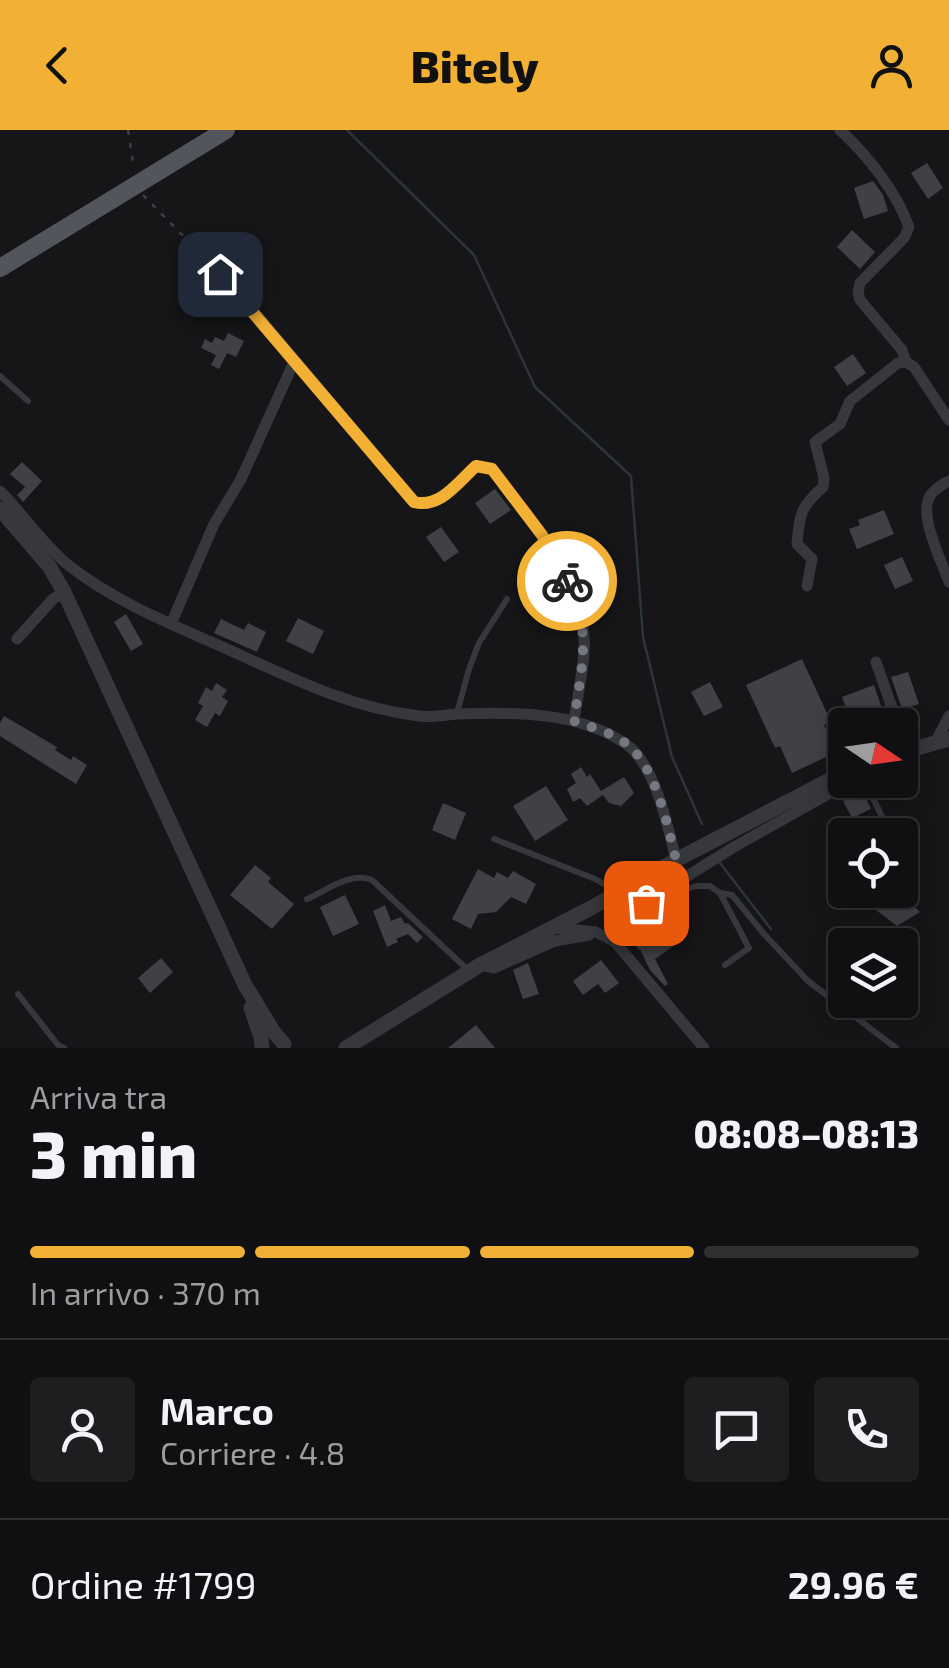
<!DOCTYPE html>
<html lang="it">
<head>
<meta charset="utf-8">
<style>
  body { margin:0; font-family:"Exo 2",sans-serif; background:#1e1e20; color:#f1f3f6; height:100vh; display:flex; flex-direction:column; font-size:38px; white-space:nowrap }
  * { box-sizing:border-box; margin:0 }
  p { font-size:32px; color:#9c9d9f }
  .icon { flex:none; width:55px; height:55px; fill:none; stroke:currentColor; stroke-width:2; stroke-linecap:round; stroke-linejoin:round }
  .map { position:relative; height:918px; overflow:hidden }
  .details { display:flex; flex-direction:column; background:#101012; flex:1 }
  .details>* { flex:none }
  .needle { width:65px; rotate:103deg }
  .controls { position:absolute; left:828px; top:578px; display:grid; gap:20px }
  .controls a { display:grid; place-items:center; width:90px; height:90px; border-radius:10px; background:#101012; box-shadow:0 5px 25px #0003,0 0 0 2px #303032; font-size:50px }
  .pin { position:absolute; display:grid; place-items:center; width:85px; height:85px; color:#fff; margin:-42px; border-radius:20px; box-shadow:0 5px 15px #0006 }
  .courier { position:absolute; display:grid; place-items:center; width:100px; height:100px; margin:-50px; border:8px solid #f2b134; border-radius:50%; background:#fff; color:#222; box-shadow:0 2px 12px #0007 }
  .head em { font-style:normal; font-weight:800 }
  .head div { display:flex; flex-direction:column-reverse }
  .head { display:flex; align-items:center; justify-content:space-between; height:170px; padding:0 30px }
  h1 { font-size:65px; font-weight:800; line-height:75px }
  .bar { display:grid; grid-template-columns:repeat(4,1fr); gap:15px 10px; align-content:center; height:120px; padding:0 30px }
  .bar i { height:12px; border-radius:8px; background:#303032 }
  .bar .active { background:#f2b134 }
  .bar p { grid-column:span 4 }
  .line { display:flex; align-items:center; gap:25px; padding:0 30px; border-top:2px solid #303032 }
  .line div { flex:1 }
  .round { display:grid; place-items:center; flex:none; width:105px; height:105px; border-radius:10px; background:#1e1e20 }
  header { display:flex; justify-content:space-between; align-items:center; height:130px; padding:0 30px; background:#f2b134; color:#111; font-size:45px; font-weight:800 }
  .map>svg:first-child { display:block }
</style>
</head>
<body>
<header><svg class="icon" aria-label="back" viewBox="0 0 24 24"><path d="M15 5l-7 7 7 7"/></svg>Bitely<svg class="icon" aria-label="person" viewBox="0 0 24 24"><circle cx="12" cy="8" r="4"/><path d="M4 21q1-7 8-7t8 7"/></svg></header>
<div class="map">
<svg width="949" height="918" viewBox="0 0 949 918">
  <rect width="100%" height="100%" fill="#161618"/>
  <g fill="none" stroke-linecap="round" stroke-linejoin="round">
    <g stroke="#2c353c" stroke-width="2.5">
      <polyline points="347,0 474,125 535,257 631,346 643,507 672,627 702,694"/>
      <polyline points="720,733 771,799"/>
    </g>
  </g>
  <g fill="#404145">
    <polygon points="927,33 943,58 928,69 911,43"/>
    <polygon points="873,51 883,65 888,81 864,89 854,58"/>
    <polygon points="852,100 875,122 860,139 837,117"/>
    <polygon points="228,203 244,211 236,227 227,223 219,239 211,235 216,225 201,218 205,209 212,213 215,207 224,211"/>
    <polygon points="853,224 866,243 847,256 834,237"/>
    <polygon points="22,332 42,351 23,372 17,365 25,357 10,344"/>
    <polygon points="495,359 511,380 490,394 475,373"/>
    <polygon points="884,380 894,404 857,419 849,399 860,395 858,390"/>
    <polygon points="441,397 459,422 444,432 426,407"/>
    <polygon points="902,427 913,451 895,459 884,435"/>
    <polygon points="552,447 558,452 564,465 548,487 532,475"/>
    <polygon points="126,484 143,514 131,521 114,492"/>
    <polygon points="298,488 324,501 313,524 286,511"/>
    <polygon points="221,489 244,500 248,493 266,502 257,522 214,503"/>
    <polygon points="802,529 831,592 824,595 837,622 792,643 780,616 775,618 746,555"/>
    <polygon points="908,542 919,574 902,579 891,547"/>
    <polygon points="710,552 723,577 704,586 691,562"/>
    <polygon points="216,553 227,560 222,567 228,571 220,586 215,583 207,597 195,590 203,576 198,573 206,557 212,561"/>
    <polygon points="874,555 884,585 853,595 842,567"/>
    <polygon points="4,586 57,617 55,620 71,630 73,626 87,635 76,654 0,606 0,593"/>
    <polygon points="581,637 587,647 590,644 601,661 624,647 634,663 621,676 609,673 603,665 587,676 580,668 573,672 567,659 576,653 571,644"/>
    <polygon points="854,650 857,650 871,679 852,688 843,671 854,666 847,654"/>
    <polygon points="546,656 568,690 535,711 513,676"/>
    <polygon points="443,673 466,683 455,710 432,700"/>
    <polygon points="255,735 271,748 268,752 294,774 272,799 230,765"/>
    <polygon points="478,739 494,748 497,742 508,748 513,741 536,754 526,774 511,767 496,782 478,784 471,799 452,789"/>
    <polygon points="881,760 900,760 900,764 920,782 897,796 876,780"/>
    <polygon points="345,765 359,794 333,806 320,777"/>
    <polygon points="385,775 391,791 401,787 405,794 408,793 423,807 417,813 408,804 396,809 398,812 387,817 373,781"/>
    <polygon points="641,786 653,805 667,795 679,812 655,829 668,854 665,856 650,840 640,819 639,820 626,801 625,796"/>
    <polygon points="161,828 173,842 150,863 138,848"/>
    <polygon points="601,830 619,853 605,863 598,854 583,865 573,851"/>
    <polygon points="528,833 539,864 523,869 513,840"/>
    <polygon points="476,895 495,918 448,918"/>
  </g>
  <g fill="none" stroke-linecap="round" stroke-linejoin="round">
    <g stroke="#3d3f44" stroke-width="2.5" stroke-dasharray="5 8" stroke-linecap="butt">
      <polyline points="128,0 134,38"/>
      <polyline points="143,65 190,113"/>
    </g>
    <g stroke="#37383d" stroke-width="6">
      <polyline points="0,246 28,271"/>
      <polyline points="457,583 469,539 479,513 507,469"/>
      <polyline points="864,650 891,705"/>
      <polyline points="494,709 595,749 617,762"/>
      <polyline points="900,737 901,741"/>
      <polyline points="720,763 732,765 764,804 808,851 896,918"/>
      <path d="M307 769C326 761 351 741 372 750L469 841"/>
      <polyline points="619,799 618,794 620,787 646,773 653,764 671,764 696,756 710,756 720,763 749,818 725,835"/>
      <polyline points="18,864 58,915 64,918"/>
    </g>
    <g stroke="#37383d" stroke-width="11">
      <path d="M840 0C868 26 896 61 909 97L904 108 860 153 858 163 860 170 902 220 906 232"/>
      <path d="M198 121 241 166 414 372C440 379 458 352 476 336L492 339C528 387 579 445 584 507 586 530 577 567 574 591"/>
      <path d="M949 351C942 355 934 359 930 366 918 385 942 432 949 452"/>
      <path d="M0 361C23 384 42 413 67 434 113 471 173 495 227 519 289 547 350 578 419 586 431 588 444 585 457 584 512 582 578 581 626 614 655 634 668 697 676 730"/>
      <path d="M807 456 812 429 797 414C799 385 801 376 823 357L824 348 815 312 840 294 850 271 898 233 906 232 914 237 949 290"/>
      <polyline points="171,494 214,394 241,349 294,232"/>
      <polyline points="17,509 53,469 64,462"/>
      <polyline points="876,532 898,595"/>
      <polyline points="935,613 949,586"/>
      <polyline points="643,748 653,764 673,755 734,717 839,658"/>
      <polyline points="555,798 596,802 615,812 704,918"/>
      <polyline points="615,812 610,791 624,759"/>
      <polyline points="480,835 494,838 555,811 589,805"/>
    </g>
    <g stroke="#37383d" stroke-width="15">
      <polyline points="0,379 49,436 64,462 245,855 273,901 284,914"/>
      <polyline points="900,623 949,609"/>
      <polyline points="251,878 261,907 262,918"/>
      <polyline points="346,918 480,835 591,778 676,730 845,642"/>
    </g>
    <polyline stroke="#53555c" stroke-width="18" points="0,138 226,0"/>
  </g>
  <g fill="none" stroke-linecap="round" stroke-linejoin="round">
    <path stroke="#757880" stroke-width="10" stroke-dasharray="0 18" d="M567 451C593 499 581 540 574 591 593 598 618 604 632 619 657 643 668 697 676 730L644 748 652 764 646 773"/>
    <path stroke="#f2b134" stroke-width="12" d="M220 144 414 372C440 379 458 352 476 336L492 339 542 405 567 451"/>
  </g>
</svg>
<div class="controls">
<a><svg class="needle" viewBox="-14 -14 28 28"><path d="M0-13l5 13h-10z" fill="#e53935"/><path d="M0 13l5-13h-10z" fill="#9c9d9f"/></svg></a>
<a><svg class="icon" aria-label="locate" viewBox="0 0 24 24"><circle cx="12" cy="12" r="6"/><path d="M12 2v4M12 18v4M2 12h4M18 12h4"/></svg></a>
<a><svg class="icon" aria-label="layers" viewBox="0 0 24 24"><path d="M12 4l9 5-9 5-9-5zM3 14l9 5 9-5"/></svg></a>
</div>
<div class="pin" style="left:646px;top:773px;background:#ea580c"><svg class="icon" aria-label="bag" viewBox="0 0 24 24"><path d="M5 8h14l-1 12H6zM9 8a3 3 0 0 1 6 0"/></svg></div>
<div class="pin" style="left:220px;top:144px;background:#1f2937"><svg class="icon" aria-label="home" viewBox="0 0 24 24"><path d="M3 11l9-7 9 7M6 9v11h12V9"/></svg></div>
<div class="courier" style="left:567px;top:451px"><svg class="icon" aria-label="bike" viewBox="0 0 24 24"><circle cx="6" cy="16" r="4"/><circle cx="18" cy="16" r="4"/><path d="M6 16l4-8h5l3 8M10 8l3 8H6M13 5h3"/></svg></div>
</div>
<section class="details">
<div class="head"><div><h1>3 min</h1><p>Arriva tra</p></div><em>08:08–08:13</em></div>
<div class="bar"><i class="active"></i><i class="active"></i><i class="active"></i><i></i><p>In arrivo · 370 m</p></div>
<div class="line" style="height:180px"><a class="round"><svg class="icon" aria-label="person" viewBox="0 0 24 24"><circle cx="12" cy="8" r="4"/><path d="M4 21q1-7 8-7t8 7"/></svg></a><div><b>Marco</b><p>Corriere · 4.8</p></div><a class="round"><svg class="icon" aria-label="chat" viewBox="0 0 24 24"><path d="M4 5h16v11H9l-5 4z"/></svg></a><a class="round"><svg class="icon" aria-label="phone" viewBox="0 0 24 24"><path d="M5 4h4l2 5-3 2q2 4 5 5l2-3 5 2v4C11 20 4 13 5 4z"/></svg></a></div>
<div class="line" style="height:130px"><div>Ordine #1799</div><b>29.96 €</b></div>
</section>
</body>
</html>
